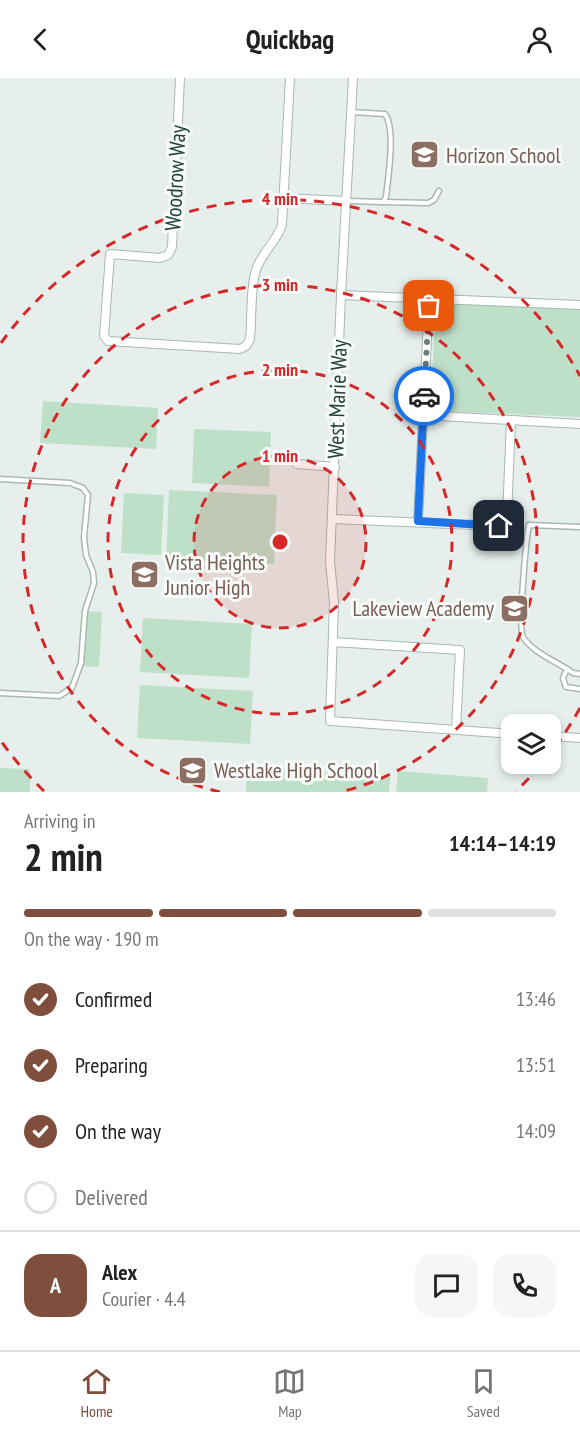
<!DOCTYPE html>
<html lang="en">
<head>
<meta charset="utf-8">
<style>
  body { margin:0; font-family:"PT Sans Narrow",sans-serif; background:#f6f6f6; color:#222; height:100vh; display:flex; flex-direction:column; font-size:22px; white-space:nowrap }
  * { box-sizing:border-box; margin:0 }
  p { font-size:20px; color:#767676 }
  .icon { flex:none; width:33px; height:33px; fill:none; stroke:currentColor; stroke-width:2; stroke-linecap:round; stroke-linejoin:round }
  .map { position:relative; height:714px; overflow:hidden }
  .panel { display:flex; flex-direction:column; background:#fff; flex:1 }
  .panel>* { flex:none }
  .controls { position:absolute; left:501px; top:636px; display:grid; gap:12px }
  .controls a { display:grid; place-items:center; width:60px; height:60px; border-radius:12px; background:#fff; box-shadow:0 3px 9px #0003; font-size:30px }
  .pin { position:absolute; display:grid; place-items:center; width:51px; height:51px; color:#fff; margin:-26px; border-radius:12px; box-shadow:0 3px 9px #0006 }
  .courier { position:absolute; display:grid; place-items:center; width:60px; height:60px; margin:-30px; border:4px solid #1a73e8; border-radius:50%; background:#fff; color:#222; box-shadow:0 2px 8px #0007 }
  .headline em { font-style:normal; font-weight:800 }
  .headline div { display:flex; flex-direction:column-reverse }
  .headline { display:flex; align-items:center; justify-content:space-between; height:102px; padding:0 24px }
  h1 { font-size:39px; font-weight:800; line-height:45px }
  .bar { display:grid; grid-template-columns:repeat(4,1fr); gap:9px 6px; align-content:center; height:72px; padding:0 24px }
  .bar i { height:8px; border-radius:4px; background:#e0e0e0 }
  .bar .current { background:#804e3d }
  .bar p { grid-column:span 4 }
  .line { display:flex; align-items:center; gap:15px; padding:0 24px; border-top:2px solid #e0e0e0 }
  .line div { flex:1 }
  .round { display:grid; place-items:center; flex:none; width:63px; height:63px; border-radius:18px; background:#f6f6f6 }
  ol { padding:0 24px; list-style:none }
  li { display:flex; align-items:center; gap:18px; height:66px }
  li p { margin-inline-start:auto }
  li .icon { padding:6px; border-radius:50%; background:#804e3d; color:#fff; stroke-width:4 }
  li:last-child { color:#767676 }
  li i { width:33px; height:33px; border:3px solid #e0e0e0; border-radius:50% }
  header { display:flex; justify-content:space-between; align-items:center; height:78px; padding:0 24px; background:#fff; font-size:27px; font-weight:800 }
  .dock { display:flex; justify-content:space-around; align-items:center; height:84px; border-top:2px solid #e0e0e0; background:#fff; font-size:16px; color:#767676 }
  .dock a { display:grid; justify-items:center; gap:3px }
  .dock .current { color:#804e3d }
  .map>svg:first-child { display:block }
</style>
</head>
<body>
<header><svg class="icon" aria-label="back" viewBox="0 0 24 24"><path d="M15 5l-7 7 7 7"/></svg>Quickbag<svg class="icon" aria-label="person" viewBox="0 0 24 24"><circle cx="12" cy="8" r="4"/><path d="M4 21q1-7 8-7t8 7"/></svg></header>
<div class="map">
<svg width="580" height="714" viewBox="0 0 580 714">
  <rect width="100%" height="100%" fill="#e6efeb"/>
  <g fill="#bfe0c8">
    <polygon points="446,225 580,231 580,339 437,333 431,328 435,232 441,226"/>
    <polygon points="43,323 158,330 156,371 40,365"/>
    <polygon points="194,351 271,354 269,409 192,405"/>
    <polygon points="169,412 277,417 274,486 166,481"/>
    <polygon points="124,415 164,417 161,477 121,475"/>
    <polygon points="85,533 102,534 99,589 82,588"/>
    <polygon points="143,540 252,546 249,600 140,594"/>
    <polygon points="140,607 253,613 250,666 137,660"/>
    <polygon points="247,688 390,699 389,714 246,714"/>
    <polygon points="0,690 30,691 30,714 0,714"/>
    <polygon points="398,693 488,700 487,714 396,714"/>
  </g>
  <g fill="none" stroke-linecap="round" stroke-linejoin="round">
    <defs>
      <g id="service">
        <path d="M347 123 383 124 386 119C388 100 396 51 385 36L351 34"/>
        <polyline points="383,124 428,125 434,122 439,113"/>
        <polyline points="0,401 70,405 83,410 88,417 84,459 86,477 93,494 94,505 85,533 81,585 72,610 59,618 0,615"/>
        <path d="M580 449 529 447C526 460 518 552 523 559 533 575 558 584 573 595L580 596"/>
        <polyline points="567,591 563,600 566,609 580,611"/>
      </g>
      <g id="minor">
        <path d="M180 0 172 169 168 177 160 180 110 176 104 258 108 263 240 271 246 268 250 261C252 242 250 203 258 187 265 172 277 162 282 147L290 0"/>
        <polyline points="353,0 341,217 330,483 334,525 330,643 512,656"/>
        <polyline points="284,120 346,123"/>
        <polyline points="341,217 580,227"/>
        <polyline points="423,337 580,346"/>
        <polyline points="297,386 335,389"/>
        <polyline points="333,441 499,448 504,446 507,439 511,342"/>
        <polyline points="418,443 429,221"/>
        <polyline points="333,564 460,572 456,652"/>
        <polyline points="550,658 580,660"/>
      </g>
    </defs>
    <use href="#service" stroke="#a8b8b2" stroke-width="7"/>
    <use href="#minor" stroke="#a8b8b2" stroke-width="10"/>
    <use href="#service" stroke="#fff" stroke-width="4"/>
    <use href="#minor" stroke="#fff" stroke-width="8"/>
  </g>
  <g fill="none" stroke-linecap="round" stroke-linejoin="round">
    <polyline stroke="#687f78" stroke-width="6" stroke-dasharray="0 10.8" points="424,318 429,228"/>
    <polyline stroke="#1a73e8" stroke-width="8" points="424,318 418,443 499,448"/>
  </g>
  <circle cx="280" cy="464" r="86" fill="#d62828" fill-opacity=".12"/>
  <g fill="none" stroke="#d62828" stroke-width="3" stroke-dasharray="10 8">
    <circle cx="280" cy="464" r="86"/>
    <circle cx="280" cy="464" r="172"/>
    <path d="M220 714A257 257 0 1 1 340 714"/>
    <path d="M580 630A343 343 0 0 1 552 673M541 687A343 343 0 0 1 516 713M44 713A343 343 0 0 1 1 663M1 265A343 343 0 0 1 580 298"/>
  </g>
  <defs>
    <symbol id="school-square" viewBox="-11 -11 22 22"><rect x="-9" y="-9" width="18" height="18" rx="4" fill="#8d6e63" stroke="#f7fbf9"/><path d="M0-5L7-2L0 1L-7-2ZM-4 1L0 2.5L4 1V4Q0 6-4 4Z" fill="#fff"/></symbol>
  </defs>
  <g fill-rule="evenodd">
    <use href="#school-square" x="408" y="60" width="33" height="33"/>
    <use href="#school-square" x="128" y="480" width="33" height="33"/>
    <use href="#school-square" x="498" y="514" width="33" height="33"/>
    <use href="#school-square" x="176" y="676" width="33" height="33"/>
  </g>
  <g text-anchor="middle" stroke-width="6" stroke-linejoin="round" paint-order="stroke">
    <g font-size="22" fill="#785e54" stroke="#f7fbf9" text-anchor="start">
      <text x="446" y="85">Horizon School</text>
      <text x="165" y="492">Vista Heights<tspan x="165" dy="25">Junior High</tspan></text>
      <text x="494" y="538" text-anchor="end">Lakeview Academy</text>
      <text x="214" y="700">Westlake High School</text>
    </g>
    <g font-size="22" fill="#24423a" stroke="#f7fbf9">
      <text transform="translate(175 100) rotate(-87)" y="8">Woodrow Way</text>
      <text transform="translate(337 321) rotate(-88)" y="8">West Marie Way</text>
    </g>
  </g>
  <circle cx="280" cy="464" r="9" fill="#d62828" stroke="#f7fbf9" stroke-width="3"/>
  <g font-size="18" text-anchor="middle" font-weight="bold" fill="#d62828" stroke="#f7fbf9" stroke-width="6" stroke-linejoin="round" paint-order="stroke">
    <text x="280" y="127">4 min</text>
    <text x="280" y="213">3 min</text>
    <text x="280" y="298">2 min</text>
    <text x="280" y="384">1 min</text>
  </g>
</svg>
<div class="controls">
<a><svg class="icon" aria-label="layers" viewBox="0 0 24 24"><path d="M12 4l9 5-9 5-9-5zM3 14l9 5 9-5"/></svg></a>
</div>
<div class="pin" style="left:429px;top:228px;background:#ea580c"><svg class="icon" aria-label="bag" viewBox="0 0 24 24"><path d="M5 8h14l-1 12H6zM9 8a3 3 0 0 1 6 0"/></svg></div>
<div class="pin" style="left:499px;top:448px;background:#1f2937"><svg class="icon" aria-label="home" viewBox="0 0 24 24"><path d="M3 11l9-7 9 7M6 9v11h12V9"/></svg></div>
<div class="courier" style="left:424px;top:318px"><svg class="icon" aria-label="car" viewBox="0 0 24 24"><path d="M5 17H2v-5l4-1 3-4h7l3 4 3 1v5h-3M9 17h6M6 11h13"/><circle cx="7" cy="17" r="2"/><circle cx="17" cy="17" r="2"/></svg></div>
</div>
<section class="panel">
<div class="headline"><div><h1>2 min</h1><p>Arriving in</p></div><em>14:14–14:19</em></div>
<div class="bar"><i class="current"></i><i class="current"></i><i class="current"></i><i></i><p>On the way · 190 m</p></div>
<ol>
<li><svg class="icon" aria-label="check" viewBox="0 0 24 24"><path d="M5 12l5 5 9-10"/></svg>Confirmed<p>13:46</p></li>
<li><svg class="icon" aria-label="check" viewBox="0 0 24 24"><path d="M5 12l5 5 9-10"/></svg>Preparing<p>13:51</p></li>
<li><svg class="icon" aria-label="check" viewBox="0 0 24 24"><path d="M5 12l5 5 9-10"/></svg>On the way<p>14:09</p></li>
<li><i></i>Delivered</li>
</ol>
<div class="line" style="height:108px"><b class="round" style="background:#804e3d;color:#fff">A</b><div><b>Alex</b><p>Courier · 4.4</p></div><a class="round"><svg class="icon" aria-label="chat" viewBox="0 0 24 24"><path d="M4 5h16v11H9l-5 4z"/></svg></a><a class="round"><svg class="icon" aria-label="phone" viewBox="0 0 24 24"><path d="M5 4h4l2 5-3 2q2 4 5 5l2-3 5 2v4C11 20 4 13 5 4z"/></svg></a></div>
</section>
<nav class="dock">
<a class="current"><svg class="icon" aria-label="home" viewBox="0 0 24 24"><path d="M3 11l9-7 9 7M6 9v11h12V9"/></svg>Home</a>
<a><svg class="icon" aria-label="map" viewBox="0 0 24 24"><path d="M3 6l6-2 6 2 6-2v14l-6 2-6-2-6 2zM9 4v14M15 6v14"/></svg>Map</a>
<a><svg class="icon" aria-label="saved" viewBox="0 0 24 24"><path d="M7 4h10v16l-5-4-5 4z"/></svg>Saved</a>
</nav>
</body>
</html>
